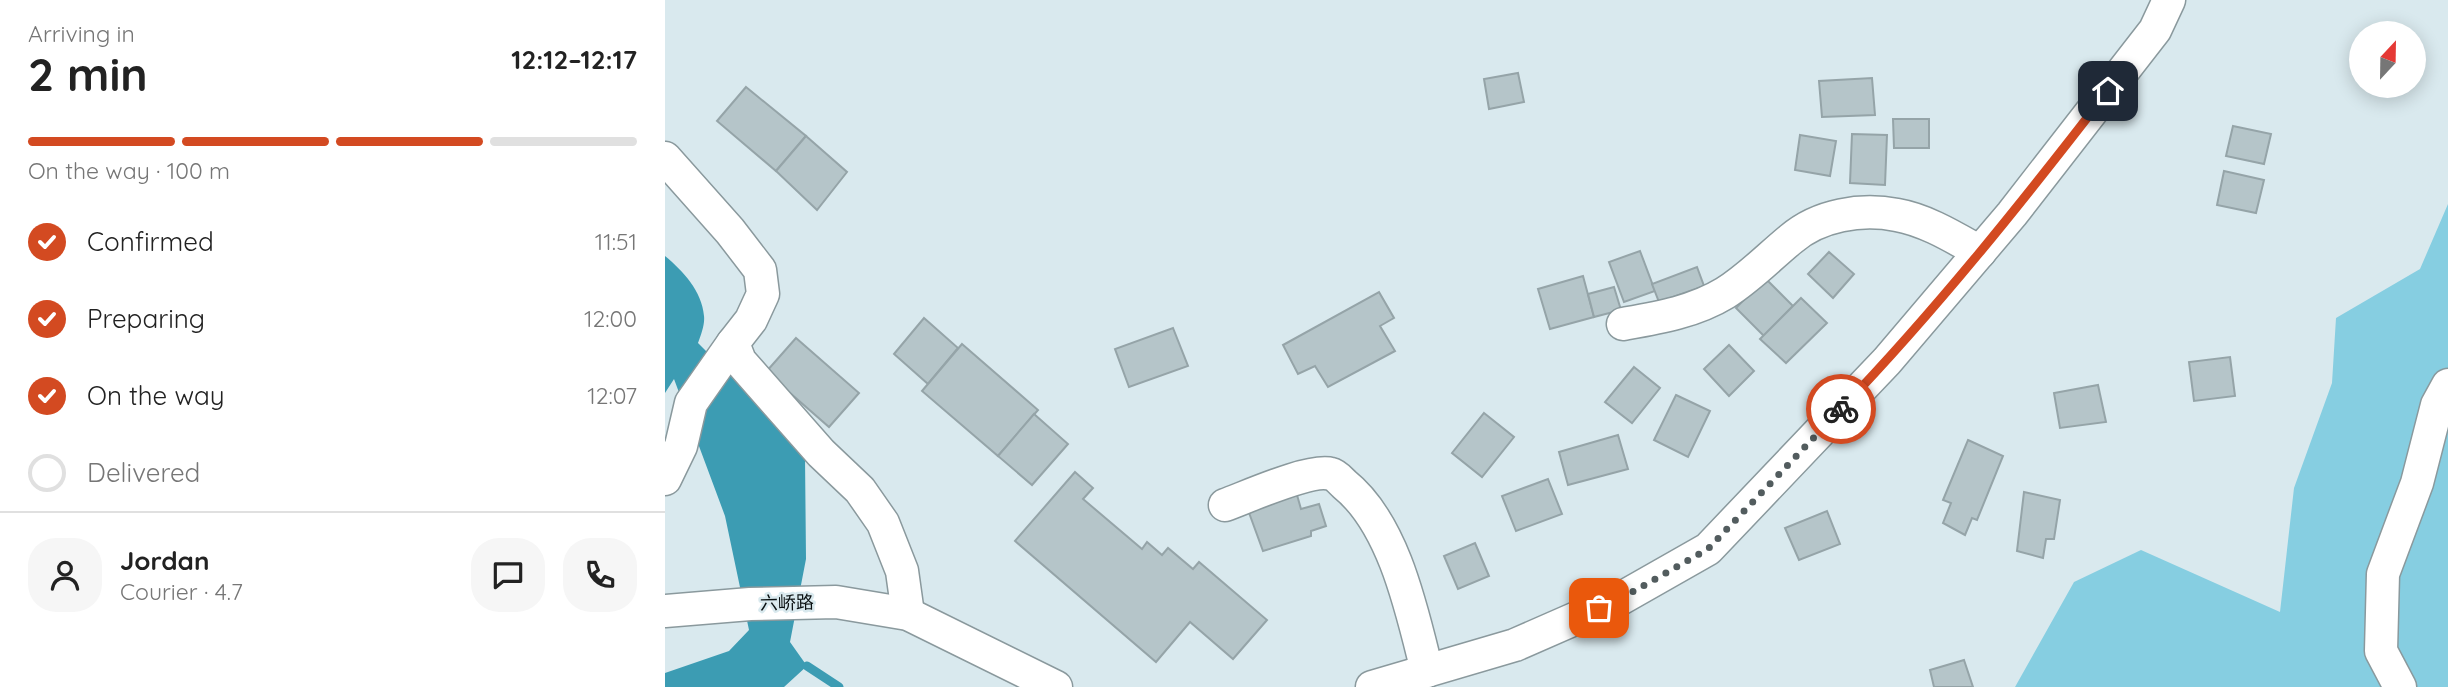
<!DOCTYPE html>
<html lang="en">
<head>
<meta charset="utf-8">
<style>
  body { margin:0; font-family:Quicksand,"Noto Sans SC",sans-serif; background:#f6f6f6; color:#222; height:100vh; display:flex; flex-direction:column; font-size:26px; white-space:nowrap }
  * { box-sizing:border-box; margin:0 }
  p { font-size:23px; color:#767676 }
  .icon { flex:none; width:38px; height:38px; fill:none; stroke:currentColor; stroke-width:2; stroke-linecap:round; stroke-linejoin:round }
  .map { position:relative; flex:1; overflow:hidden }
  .panel { display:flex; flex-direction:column; background:#fff; width:665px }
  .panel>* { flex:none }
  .needle { width:46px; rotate:22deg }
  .tools { position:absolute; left:1684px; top:21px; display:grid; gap:14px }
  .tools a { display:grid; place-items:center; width:77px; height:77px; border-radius:50%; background:#fff; box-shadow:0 4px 18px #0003; font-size:35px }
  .pin { position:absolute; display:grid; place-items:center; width:60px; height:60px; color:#fff; margin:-30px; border-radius:14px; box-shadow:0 4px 10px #0006 }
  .courier { position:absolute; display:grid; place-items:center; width:70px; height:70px; margin:-35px; border:5px solid #d34a21; border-radius:50%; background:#fff; color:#222; box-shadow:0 2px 9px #0007 }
  .headline em { font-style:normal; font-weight:700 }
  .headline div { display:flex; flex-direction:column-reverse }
  .headline { display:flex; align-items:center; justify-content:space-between; height:119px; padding:0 28px }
  h1 { font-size:46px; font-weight:700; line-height:52px }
  .bar { display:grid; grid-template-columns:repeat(4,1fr); gap:10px 7px; align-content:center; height:84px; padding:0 28px }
  .bar i { height:9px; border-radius:5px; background:#e0e0e0 }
  .bar .on { background:#d34a21 }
  .bar p { grid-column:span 4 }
  .line { display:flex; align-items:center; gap:18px; padding:0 28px; border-top:2px solid #e0e0e0 }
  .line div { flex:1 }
  .round { display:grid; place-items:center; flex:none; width:74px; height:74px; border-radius:28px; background:#f6f6f6 }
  ol { padding:0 28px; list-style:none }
  li { display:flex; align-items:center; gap:21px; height:77px }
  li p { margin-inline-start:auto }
  li .icon { padding:7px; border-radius:50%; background:#d34a21; color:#fff; stroke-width:4 }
  li:last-child { color:#767676 }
  li i { width:38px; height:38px; border:4px solid #e0e0e0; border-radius:50% }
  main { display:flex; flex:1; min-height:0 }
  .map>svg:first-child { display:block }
</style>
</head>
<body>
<main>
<section class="panel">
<div class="headline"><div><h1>2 min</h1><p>Arriving in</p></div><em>12:12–12:17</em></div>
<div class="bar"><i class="on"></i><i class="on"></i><i class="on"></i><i></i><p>On the way · 100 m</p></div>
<ol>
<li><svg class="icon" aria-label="check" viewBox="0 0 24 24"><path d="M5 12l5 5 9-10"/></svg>Confirmed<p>11:51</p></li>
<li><svg class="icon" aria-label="check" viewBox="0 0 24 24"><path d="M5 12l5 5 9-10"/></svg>Preparing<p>12:00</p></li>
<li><svg class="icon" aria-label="check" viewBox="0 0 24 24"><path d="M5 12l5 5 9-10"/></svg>On the way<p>12:07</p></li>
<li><i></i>Delivered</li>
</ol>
<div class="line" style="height:126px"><a class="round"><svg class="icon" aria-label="person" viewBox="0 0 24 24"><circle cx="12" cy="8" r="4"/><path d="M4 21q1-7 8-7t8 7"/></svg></a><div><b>Jordan</b><p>Courier · 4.7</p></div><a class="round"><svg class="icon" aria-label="chat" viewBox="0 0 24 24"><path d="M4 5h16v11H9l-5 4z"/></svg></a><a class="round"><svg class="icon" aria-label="phone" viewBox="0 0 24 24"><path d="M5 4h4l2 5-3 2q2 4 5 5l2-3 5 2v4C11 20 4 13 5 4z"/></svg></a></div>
</section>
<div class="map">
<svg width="1783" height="687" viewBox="0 0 1783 687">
  <rect width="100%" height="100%" fill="#d9e9ee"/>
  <polygon fill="#86cee1" points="1783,204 1783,687 1350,687 1409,582 1476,550 1615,612 1629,488 1667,383 1671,318 1755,269"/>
  <path fill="#3c9cb3" d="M0 256C18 271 37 291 39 316 40 324 36 335 33 343L76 386 140 457 141 559 125 642 142 666 119 687H0V673L64 651 84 630 60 516 9 379 0 393Z"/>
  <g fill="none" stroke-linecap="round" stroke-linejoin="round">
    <polyline stroke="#3c9cb3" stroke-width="9" points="142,666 174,687"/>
  </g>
  <g fill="#b5c5c9" stroke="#95a4a8" stroke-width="2">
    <polygon points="853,73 859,102 824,109 819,79"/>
    <polygon points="1207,78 1210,115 1157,117 1154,81"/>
    <polygon points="81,87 141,136 111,171 52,121"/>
    <polygon points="1228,119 1264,119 1264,148 1229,148"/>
    <polygon points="1568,126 1606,134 1599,164 1561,156"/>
    <polygon points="1187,134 1222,135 1220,185 1185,183"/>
    <polygon points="1135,135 1171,141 1165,176 1130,170"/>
    <polygon points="141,136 182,172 152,210 111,171"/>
    <polygon points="1559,171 1599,180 1591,213 1552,205"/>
    <polygon points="975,251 990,291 959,302 944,262"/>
    <polygon points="1164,252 1189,274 1168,298 1143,274"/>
    <polygon points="1032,267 1039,286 994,302 987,284"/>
    <polygon points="918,276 929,317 885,329 873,289"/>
    <polygon points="1100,278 1128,306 1099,336 1071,308"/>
    <polygon points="949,287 956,310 929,317 923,294"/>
    <polygon points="714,292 729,318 715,326 730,351 663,387 650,366 633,374 618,345"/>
    <polygon points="1136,298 1162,323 1121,363 1095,339"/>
    <polygon points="259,318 293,348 263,384 229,354"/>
    <polygon points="508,328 523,366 464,387 450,349"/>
    <polygon points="131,338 194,393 164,427 101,372"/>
    <polygon points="297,344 373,410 333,456 257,391"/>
    <polygon points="1064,345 1089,371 1064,396 1039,369"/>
    <polygon points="1565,357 1570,396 1529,401 1524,362"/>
    <polygon points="969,367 995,388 967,423 940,402"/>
    <polygon points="1433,385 1441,422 1395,428 1389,393"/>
    <polygon points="1011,395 1045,411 1023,457 989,440"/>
    <polygon points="819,413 849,437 817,477 787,453"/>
    <polygon points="369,414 403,444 367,485 333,456"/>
    <polygon points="953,435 963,469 903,485 894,452"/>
    <polygon points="1303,440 1338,456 1312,520 1307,518 1300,535 1278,523 1286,503 1278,500"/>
    <polygon points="410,472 428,488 418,499 477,549 482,542 497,555 503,548 528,569 534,562 602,620 568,659 525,622 491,662 350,541"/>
    <polygon points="883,479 897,514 851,531 837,496"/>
    <polygon points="1359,492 1395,500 1389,539 1381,539 1378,558 1352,551"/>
    <polygon points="632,495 636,509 654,504 661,526 646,531 646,536 598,551 583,510"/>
    <polygon points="1162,511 1175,544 1134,560 1120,528"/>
    <polygon points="810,543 824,576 793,589 779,556"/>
    <polygon points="1299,660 1308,687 1269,687 1265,670"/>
  </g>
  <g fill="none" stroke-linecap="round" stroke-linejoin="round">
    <defs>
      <g id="minor">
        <polyline points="0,158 65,231 95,270 98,294 86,320 68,343 75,361 156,453 195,490 218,523 237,571 243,614"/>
        <path d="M958 324C992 318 1029 312 1060 293 1084 278 1104 257 1126 239 1154 215 1196 208 1232 215 1261 220 1290 238 1315 252"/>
        <polyline points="0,479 16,446 26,403 68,343"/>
        <path d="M560 505C582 497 646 468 666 474 671 475 676 481 679 484 729 524 747 611 762 671"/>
        <polyline points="0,611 85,604 171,602 243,614 391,687"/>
        <polyline points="707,687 850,645 955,599 1043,549 1222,361 1347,214 1490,30 1504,0"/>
        <polyline points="1735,687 1716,651 1718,574 1752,483 1772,405 1783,385"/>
      </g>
    </defs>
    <use href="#minor" stroke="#8a999d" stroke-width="35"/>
    <use href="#minor" stroke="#fff" stroke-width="32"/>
  </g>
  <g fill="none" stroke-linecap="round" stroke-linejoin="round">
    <polyline stroke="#525c5e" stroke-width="7" stroke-dasharray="0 12.6" points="934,608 955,599 1043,549 1176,409"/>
    <path stroke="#d34a21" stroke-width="9" d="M1176 409C1272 309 1358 201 1443 91"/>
  </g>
  <g text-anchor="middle" stroke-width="5" stroke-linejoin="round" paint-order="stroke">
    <g font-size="18" fill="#0a1011" stroke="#d9e9ee">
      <text transform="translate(122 603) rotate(-1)" y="6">六峤路</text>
    </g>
  </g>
</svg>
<div class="tools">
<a><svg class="needle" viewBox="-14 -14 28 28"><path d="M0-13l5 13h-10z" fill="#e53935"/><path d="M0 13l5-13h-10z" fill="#767676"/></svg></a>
</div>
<div class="pin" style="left:934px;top:608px;background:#ea580c"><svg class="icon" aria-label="bag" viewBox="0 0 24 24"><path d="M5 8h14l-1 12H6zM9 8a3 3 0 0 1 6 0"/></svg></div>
<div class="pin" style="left:1443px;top:91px;background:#1f2937"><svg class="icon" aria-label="home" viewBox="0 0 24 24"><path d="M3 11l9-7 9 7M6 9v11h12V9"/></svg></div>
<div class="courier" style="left:1176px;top:409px"><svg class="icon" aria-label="bike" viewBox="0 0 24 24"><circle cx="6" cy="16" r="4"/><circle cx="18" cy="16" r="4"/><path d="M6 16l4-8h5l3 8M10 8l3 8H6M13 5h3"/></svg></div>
</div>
</main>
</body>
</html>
